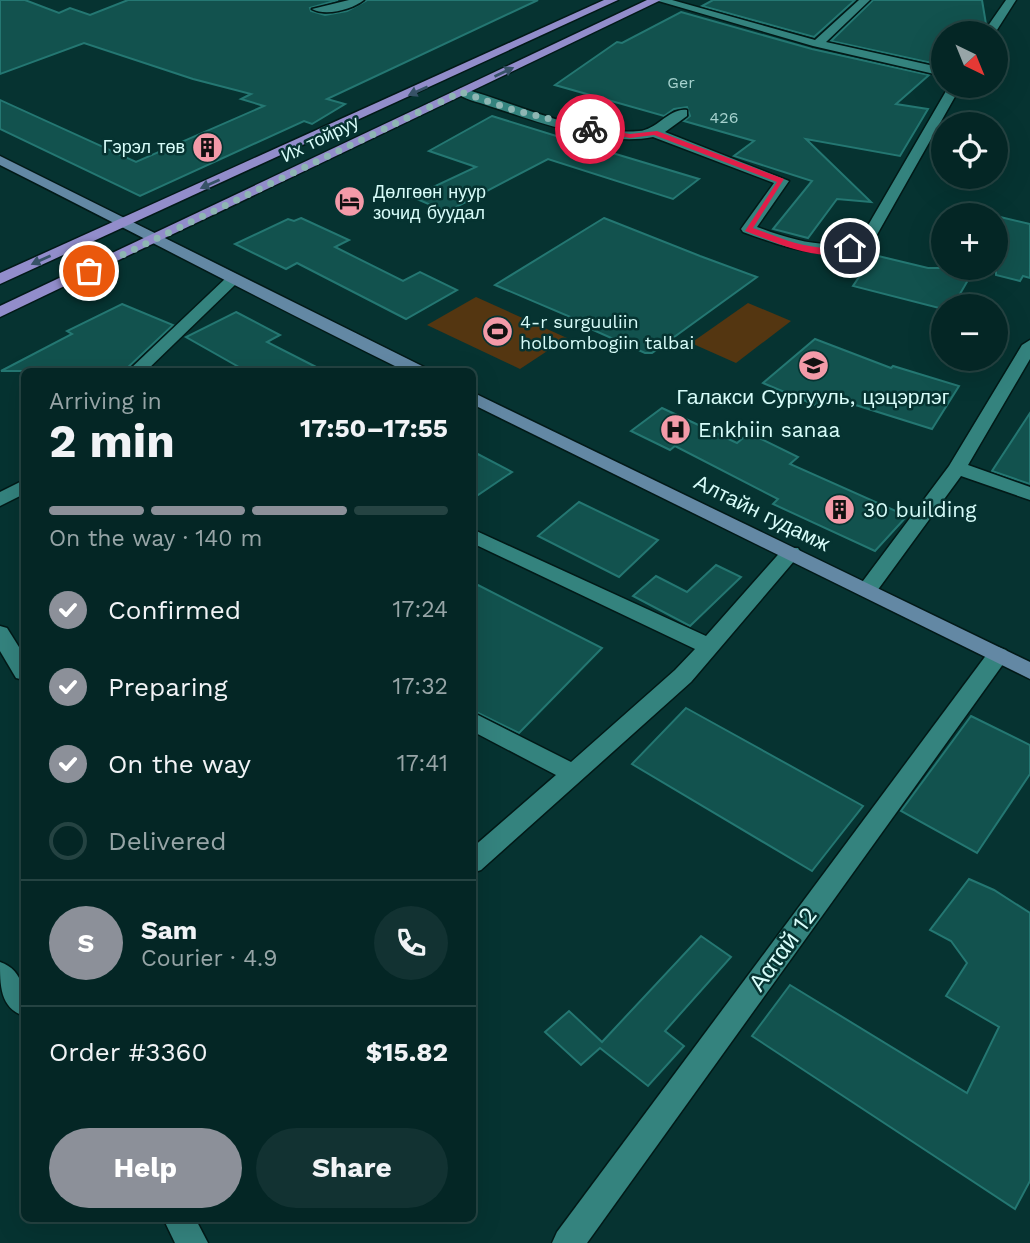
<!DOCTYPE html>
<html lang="en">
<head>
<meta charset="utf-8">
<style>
  body { margin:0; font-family:"Work Sans",sans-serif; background:#123232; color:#f1f3f6; height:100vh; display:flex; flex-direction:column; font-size:26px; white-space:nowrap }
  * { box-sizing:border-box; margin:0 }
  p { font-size:23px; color:#97a5a7 }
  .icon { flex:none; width:38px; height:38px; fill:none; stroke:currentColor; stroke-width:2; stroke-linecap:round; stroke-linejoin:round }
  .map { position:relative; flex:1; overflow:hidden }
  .side { position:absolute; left:21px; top:368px; width:455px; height:854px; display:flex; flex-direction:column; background:#042625; border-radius:10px; box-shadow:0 7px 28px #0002,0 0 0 2px #254342 }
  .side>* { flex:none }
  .needle { width:46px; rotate:137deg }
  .controls { position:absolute; left:931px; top:21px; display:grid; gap:14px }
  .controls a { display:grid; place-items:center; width:77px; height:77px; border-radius:50%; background:#042625; box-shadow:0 7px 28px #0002,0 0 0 2px #254342; font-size:35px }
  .pin { position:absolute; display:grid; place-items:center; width:60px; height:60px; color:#fff; margin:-30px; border:4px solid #fff; border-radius:50%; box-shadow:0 2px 7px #0007 }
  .courier { position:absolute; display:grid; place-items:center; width:70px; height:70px; margin:-35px; border:5px solid #e11d48; border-radius:50%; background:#fff; color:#222; box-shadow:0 2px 9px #0007 }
  .overview em { font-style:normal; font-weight:700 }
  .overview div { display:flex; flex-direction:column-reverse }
  .overview { display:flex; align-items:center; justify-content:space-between; height:119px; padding:0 28px }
  h1 { font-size:46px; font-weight:700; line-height:52px }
  .bar { display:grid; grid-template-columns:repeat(4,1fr); gap:10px 7px; align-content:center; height:84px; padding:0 28px }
  .bar i { height:9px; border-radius:5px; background:#254342 }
  .bar .selected { background:#8c9099 }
  .bar p { grid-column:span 4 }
  .line { display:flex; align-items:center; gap:18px; padding:0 28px; border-top:2px solid #254342 }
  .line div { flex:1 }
  .round { display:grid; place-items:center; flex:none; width:74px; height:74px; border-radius:37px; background:#123232 }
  ol { padding:0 28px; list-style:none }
  li { display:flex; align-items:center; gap:21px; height:77px }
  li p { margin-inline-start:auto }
  li .icon { padding:7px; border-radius:50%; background:#8c9099; color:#fff; stroke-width:4 }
  li:last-child { color:#97a5a7 }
  li i { width:38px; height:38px; border:4px solid #254342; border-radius:50% }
  .action { display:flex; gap:14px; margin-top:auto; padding:14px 28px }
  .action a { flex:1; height:80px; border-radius:42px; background:#8c9099; color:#fff; font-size:28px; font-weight:700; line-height:80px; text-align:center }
  .action a+a { background:#123232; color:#f1f3f6 }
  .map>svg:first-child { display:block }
</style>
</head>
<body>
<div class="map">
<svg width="1030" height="1243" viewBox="0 0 1030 1243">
  <rect width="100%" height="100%" fill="#063331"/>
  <g fill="#543611">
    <polygon points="476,297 567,338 520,369 427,325"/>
    <polygon points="748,303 791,321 736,363 691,343"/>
  </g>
  <g fill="#12524e" stroke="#247772" stroke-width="2">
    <polygon points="0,0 25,0 59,13 70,8 90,15 128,0 338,0 310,8 311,11 325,15 347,11 367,0 538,0 327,99 345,104 312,124 304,121 140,196 0,129 0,100 136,162 264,106 241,99 251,94 193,79 84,43 0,74"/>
    <polygon points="713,0 855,0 814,37 702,6"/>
    <polygon points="873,0 982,0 986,24 980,33 943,33 941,65 831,41"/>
    <polygon points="681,12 812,49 929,75 896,104 928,109 900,156 806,139 871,202 837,199 808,238 773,229 812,181 734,156 754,141 684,121 690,116 687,107 674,109 664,116 555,85 617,42 622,43"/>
    <polygon points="492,116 579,143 699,179 673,199 548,159 447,212 412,197 476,167 429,151"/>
    <polygon points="996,216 1030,224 1030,278 1023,276 1020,281 996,275"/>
    <polygon points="301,218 349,240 335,247 403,281 420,272 457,290 406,319 297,263 286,269 235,244 288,219 294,221"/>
    <polygon points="604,218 700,256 757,277 652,353 645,353 591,329 594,327 495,285"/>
    <polygon points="874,255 928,268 975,268 953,306 943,306 943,309 853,286"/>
    <polygon points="122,304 173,325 124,371 1,371 72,334 67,331"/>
    <polygon points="236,312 280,335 267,342 324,371 246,371 186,337"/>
    <polygon points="815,339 891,368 893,366 959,386 932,429 830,397 820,407 763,383"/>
    <polygon points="662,408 737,443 749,433 798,457 790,464 907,516 875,551 773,504 778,499 675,446 670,450 631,431"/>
    <polygon points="1030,413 1030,484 992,471"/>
    <polygon points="472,451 512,472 472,499"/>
    <polygon points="579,502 658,540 619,577 538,536"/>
    <polygon points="716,565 741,577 690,626 633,596 656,576 687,592"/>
    <polygon points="472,582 602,648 519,733 472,710"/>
    <polygon points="686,708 863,806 812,871 632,764"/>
    <polygon points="971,716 1030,745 1030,774 977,853 901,811"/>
    <polygon points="969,879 994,890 1030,913 1030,1181 1015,1209 752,1036 790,985 967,1093 999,1027 946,996 967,963 951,941 930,930"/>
    <polygon points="701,936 731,957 665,1031 684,1046 648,1086 600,1048 581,1065 545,1032 569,1011 602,1042"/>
  </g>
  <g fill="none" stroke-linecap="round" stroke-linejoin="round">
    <defs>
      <g id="street">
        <path d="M349 0H364C353 9 326 17 312 9Z"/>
        <polygon points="655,0 672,0 815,40 859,0 870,0 826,42 943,68 943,76 813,46"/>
        <polygon points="1006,0 1016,0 995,33 983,33"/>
        <path d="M949 86H961L870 247C820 260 790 249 743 232L741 229 774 183 653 137C604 147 536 121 489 106 478 102 463 99 455 92L461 88C516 103 581 136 639 131 657 130 670 107 687 110V116L665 132 789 181 757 227C792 240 821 249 859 241Z"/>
        <polygon points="232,275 240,280 237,283 146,371 128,371 227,277"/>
        <polygon points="1030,340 1030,359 968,465 1030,487 1030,500 961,476 874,595 860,595 857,590 860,585 949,466 1022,345"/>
        <polygon points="24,480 24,494 0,506 0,492"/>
        <polygon points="472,529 706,636 784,548 798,548 801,553 691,682 481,870 472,873 472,848 556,775 472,731 472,712 571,762 675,670 695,649 472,543"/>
        <polygon points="0,626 7,628 24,655 24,680 16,678 0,651"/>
        <polygon points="998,647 1006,650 1009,655 1006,660 587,1243 552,1243 557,1232 990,650"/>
        <path d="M0 962C25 971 24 993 24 1016 0 1008 0 985 0 962Z"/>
        <polygon points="163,1218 195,1218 208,1243 175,1243"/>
      </g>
      <g id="secondary">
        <path d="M0 156 424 367 426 371H405C269 304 135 233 0 165Z"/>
        <polygon points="472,392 1030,662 1030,679 472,404"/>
      </g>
      <g id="primary">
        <polygon points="604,0 618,0 0,284 0,273"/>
        <polygon points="647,0 661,0 0,317 0,306"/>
      </g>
    </defs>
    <use href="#street" stroke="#021917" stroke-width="3"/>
    <use href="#secondary" stroke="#021917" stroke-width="3"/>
    <use href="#primary" stroke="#021917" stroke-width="3"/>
    <use href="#street" fill="#34837e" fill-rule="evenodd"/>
    <use href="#secondary" fill="#6388a4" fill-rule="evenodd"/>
    <use href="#primary" fill="#928dcb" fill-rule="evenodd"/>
  </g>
  <defs><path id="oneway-solid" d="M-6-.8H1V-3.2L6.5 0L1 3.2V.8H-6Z" transform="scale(1.75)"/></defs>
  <g fill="#375267">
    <use href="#oneway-solid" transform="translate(504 72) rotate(-25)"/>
    <use href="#oneway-solid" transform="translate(418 91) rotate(156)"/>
    <use href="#oneway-solid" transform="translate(210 184) rotate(156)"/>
    <use href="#oneway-solid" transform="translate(41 260) rotate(156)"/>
  </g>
  <path fill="#e11d48" d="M590 127 630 134 657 131 784 179 753 228C786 240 815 254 850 245L855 248C822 266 778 243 745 231L777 182 654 135 630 138 587 130Z"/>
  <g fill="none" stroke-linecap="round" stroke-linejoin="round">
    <polyline stroke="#8eb6b3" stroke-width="7" stroke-dasharray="0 12.6" points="89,271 461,92 510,109 590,129"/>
  </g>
  <defs>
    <symbol id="building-disc" viewBox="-11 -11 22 22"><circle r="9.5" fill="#f39aa8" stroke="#063331"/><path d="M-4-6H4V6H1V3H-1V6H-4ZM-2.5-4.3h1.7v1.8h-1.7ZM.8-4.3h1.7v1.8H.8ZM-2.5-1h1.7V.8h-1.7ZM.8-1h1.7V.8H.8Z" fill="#111"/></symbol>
    <symbol id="hotel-disc" viewBox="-11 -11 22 22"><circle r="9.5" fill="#f39aa8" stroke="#063331"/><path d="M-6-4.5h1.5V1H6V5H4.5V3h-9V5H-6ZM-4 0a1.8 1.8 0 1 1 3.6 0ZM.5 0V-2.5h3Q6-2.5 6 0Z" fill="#111"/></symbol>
    <symbol id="stadium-disc" viewBox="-11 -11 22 22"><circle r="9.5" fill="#f39aa8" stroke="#063331"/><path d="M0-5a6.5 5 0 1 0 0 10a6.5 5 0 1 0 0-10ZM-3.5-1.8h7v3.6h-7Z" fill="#111"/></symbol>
    <symbol id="school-disc" viewBox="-11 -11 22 22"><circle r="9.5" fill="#f39aa8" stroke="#063331"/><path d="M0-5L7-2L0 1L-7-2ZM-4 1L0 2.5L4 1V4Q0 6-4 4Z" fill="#111"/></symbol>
    <symbol id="hospital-disc" viewBox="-11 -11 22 22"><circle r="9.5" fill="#f39aa8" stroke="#063331"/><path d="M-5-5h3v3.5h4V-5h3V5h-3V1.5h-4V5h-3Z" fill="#111"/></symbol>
  </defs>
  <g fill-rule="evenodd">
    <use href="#building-disc" x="190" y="130" width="35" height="35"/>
    <use href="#hotel-disc" x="332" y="184" width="35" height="35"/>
    <use href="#stadium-disc" x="480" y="314" width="35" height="35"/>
    <use href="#school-disc" x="796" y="348" width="35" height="35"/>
    <use href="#hospital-disc" x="658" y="412" width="35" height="35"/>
    <use href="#building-disc" x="822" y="492" width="35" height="35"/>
  </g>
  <g text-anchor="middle" stroke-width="5" stroke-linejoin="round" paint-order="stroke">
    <g font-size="16" fill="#a6d2ce">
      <text x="681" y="88">Ger</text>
      <text x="724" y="123">426</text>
    </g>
    <g font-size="18" fill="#d7fcf9" stroke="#063331">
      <text transform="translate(320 139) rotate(-26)" y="6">Их тойруу</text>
    </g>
    <g font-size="18" fill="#d7fcf9" stroke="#063331" text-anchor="start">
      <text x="185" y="153" text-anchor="end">Гэрэл төв</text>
      <text x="373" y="198">Дөлгөөн нуур<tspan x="373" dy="21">зочид буудал</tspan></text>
      <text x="520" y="328">4-r surguuliin<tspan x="520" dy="21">holbombogiin talbai</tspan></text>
    </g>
    <g font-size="21" fill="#d7fcf9" stroke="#063331" text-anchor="start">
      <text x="813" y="404" text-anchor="middle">Галакси Сургууль, цэцэрлэг</text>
      <text x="698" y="437">Enkhiin sanaa</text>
      <text x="863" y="517">30 building</text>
    </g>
    <g font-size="21" fill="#d7fcf9" stroke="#063331">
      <text transform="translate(762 513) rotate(26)" y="7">Алтайн гудамж</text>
    </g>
    <g font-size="24" fill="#d7fcf9" stroke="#063331">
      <text transform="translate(783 949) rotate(-54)" y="8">Ααταй 12</text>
    </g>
  </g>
</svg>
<div class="controls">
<a><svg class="needle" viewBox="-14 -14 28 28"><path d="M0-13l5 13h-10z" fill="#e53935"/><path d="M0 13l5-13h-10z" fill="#97a5a7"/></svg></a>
<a><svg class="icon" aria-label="locate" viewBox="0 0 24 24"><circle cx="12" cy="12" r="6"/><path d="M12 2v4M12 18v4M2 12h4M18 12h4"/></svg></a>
<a>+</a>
<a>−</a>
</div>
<div class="pin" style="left:89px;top:271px;background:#ea580c"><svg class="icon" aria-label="bag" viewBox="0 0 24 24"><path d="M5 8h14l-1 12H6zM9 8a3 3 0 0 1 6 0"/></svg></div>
<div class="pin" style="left:850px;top:248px;background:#1f2937"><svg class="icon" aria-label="home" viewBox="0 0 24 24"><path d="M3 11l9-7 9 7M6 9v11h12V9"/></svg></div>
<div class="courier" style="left:590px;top:129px"><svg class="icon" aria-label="bike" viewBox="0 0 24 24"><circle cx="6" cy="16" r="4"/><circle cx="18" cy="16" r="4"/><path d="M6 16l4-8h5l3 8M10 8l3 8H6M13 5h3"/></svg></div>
<section class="side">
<div class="overview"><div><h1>2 min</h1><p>Arriving in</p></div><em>17:50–17:55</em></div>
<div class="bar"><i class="selected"></i><i class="selected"></i><i class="selected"></i><i></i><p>On the way · 140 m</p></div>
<ol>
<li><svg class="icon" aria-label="check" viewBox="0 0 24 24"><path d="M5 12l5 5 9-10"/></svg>Confirmed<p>17:24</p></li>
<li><svg class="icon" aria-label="check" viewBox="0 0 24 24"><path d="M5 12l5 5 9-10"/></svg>Preparing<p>17:32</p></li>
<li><svg class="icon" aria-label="check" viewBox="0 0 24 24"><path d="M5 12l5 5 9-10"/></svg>On the way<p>17:41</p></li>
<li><i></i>Delivered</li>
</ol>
<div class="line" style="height:126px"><b class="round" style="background:#8c9099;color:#fff">S</b><div><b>Sam</b><p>Courier · 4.9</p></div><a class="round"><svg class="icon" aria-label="phone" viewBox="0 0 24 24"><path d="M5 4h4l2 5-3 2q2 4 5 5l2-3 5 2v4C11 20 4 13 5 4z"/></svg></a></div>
<div class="line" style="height:91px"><div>Order #3360</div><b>$15.82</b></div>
<div class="action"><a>Help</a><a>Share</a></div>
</section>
</div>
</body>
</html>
